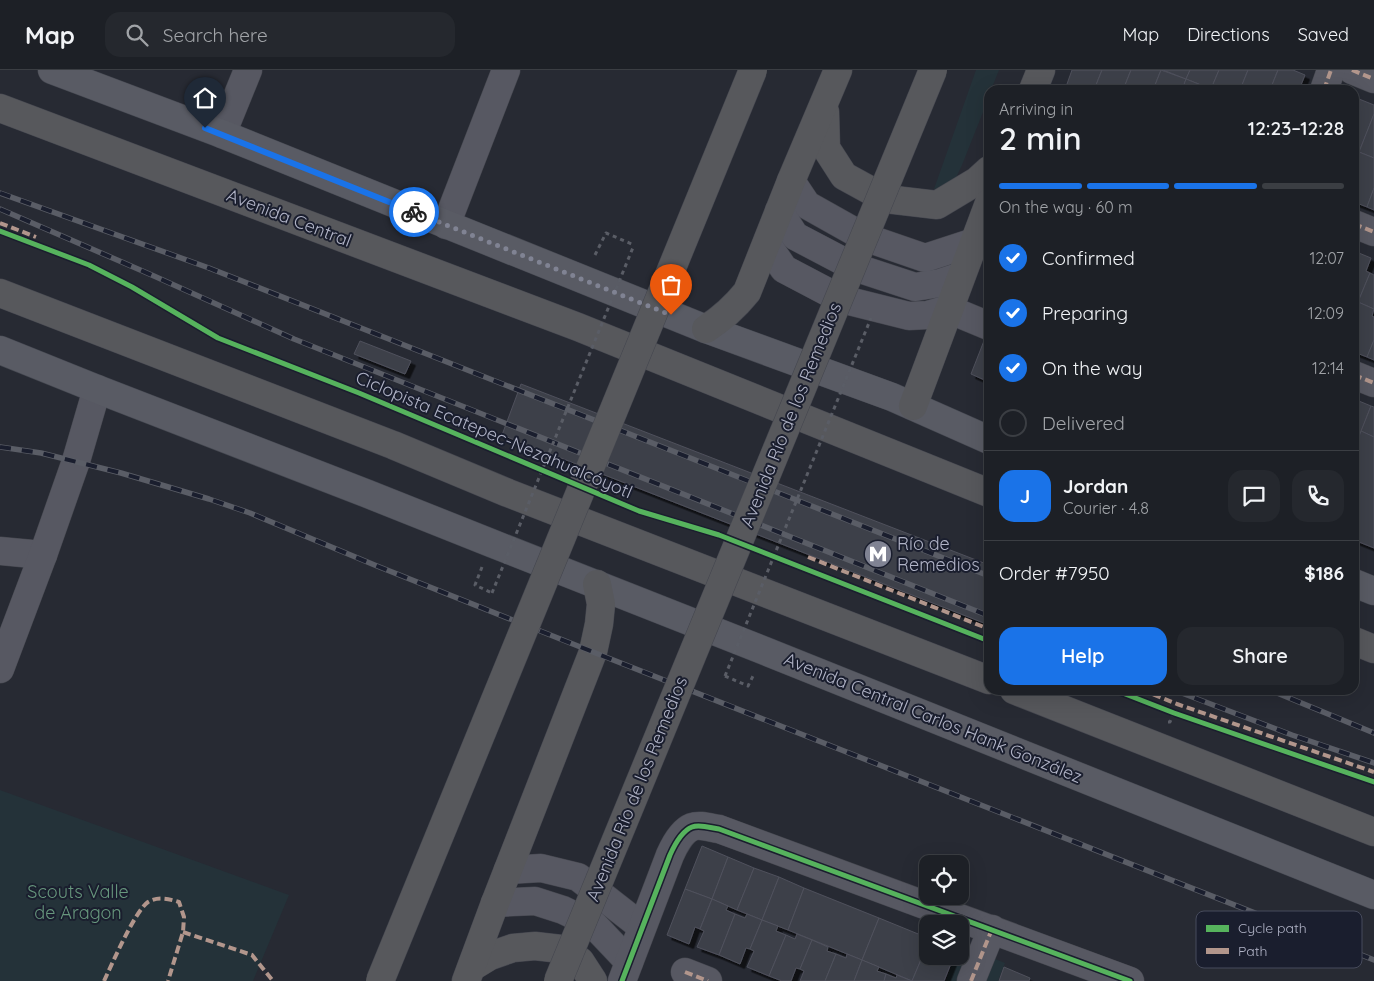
<!DOCTYPE html>
<html lang="en">
<head>
<meta charset="utf-8">
<style>
  body { margin:0; font-family:Quicksand,sans-serif; background:#25282e; color:#f1f3f6; height:100vh; display:flex; flex-direction:column; font-size:19px; white-space:nowrap }
  * { box-sizing:border-box; margin:0 }
  p { font-size:16px; color:#a0a3a7 }
  .icon { flex:none; width:28px; height:28px; fill:none; stroke:currentColor; stroke-width:2; stroke-linecap:round; stroke-linejoin:round }
  .map { position:relative; flex:1; overflow:hidden }
  .panel { position:absolute; left:984px; top:15px; width:375px; height:610px; display:flex; flex-direction:column; background:#1d2026; border-radius:15px; box-shadow:0 5px 20px #0002,0 0 0 1px #3b3e43 }
  .panel>* { flex:none }
  .tools { position:absolute; left:919px; top:785px; display:grid; gap:10px }
  .tools a { display:grid; place-items:center; width:50px; height:50px; border-radius:10px; background:#1d2026; box-shadow:0 5px 20px #0002,0 0 0 1px #3b3e43; font-size:25px }
  .pin { position:absolute; display:grid; place-items:center; width:42px; height:42px; color:#fff; margin:-51px -21px; border-radius:50% 50% 50% 0; rotate:-45deg; box-shadow:0 0 5px #0007 }
  .pin .icon { rotate:45deg }
  .courier { position:absolute; display:grid; place-items:center; width:50px; height:50px; margin:-25px; border:4px solid #1a73e8; border-radius:50%; background:#fff; color:#222; box-shadow:0 1px 6px #0007 }
  .summary em { font-style:normal; font-weight:600 }
  .summary div { display:flex; flex-direction:column-reverse }
  .summary { display:flex; align-items:center; justify-content:space-between; height:85px; padding:0 15px }
  h1 { font-size:32px; font-weight:600; line-height:38px }
  .bar { display:grid; grid-template-columns:repeat(4,1fr); gap:8px 5px; align-content:center; height:60px; padding:0 15px }
  .bar i { height:6px; border-radius:4px; background:#3b3e43 }
  .bar .on { background:#1a73e8 }
  .bar p { grid-column:span 4 }
  .line { display:flex; align-items:center; gap:12px; padding:0 15px; border-top:1px solid #3b3e43 }
  .line div { flex:1 }
  .round { display:grid; place-items:center; flex:none; width:52px; height:52px; border-radius:15px; background:#25282e }
  ol { padding:0 15px; list-style:none }
  li { display:flex; align-items:center; gap:15px; height:55px }
  li p { margin-inline-start:auto }
  li .icon { padding:5px; border-radius:50%; background:#1a73e8; color:#fff; stroke-width:4 }
  li:last-child { color:#a0a3a7 }
  li i { width:28px; height:28px; border:2px solid #3b3e43; border-radius:50% }
  .cta { display:flex; gap:10px; margin-top:auto; padding:10px 15px }
  .cta a { flex:1; height:58px; border-radius:15px; background:#1a73e8; color:#fff; font-size:20px; font-weight:600; line-height:58px; text-align:center }
  .cta a+a { background:#25282e; color:#f1f3f6 }
  header { display:flex; align-items:center; gap:30px; box-sizing:border-box; height:70px; padding:0 25px; background:#1d2026; border-bottom:1px solid #3b3e43 }
  header strong { font-size:24px }
  nav { display:flex; gap:28px; margin-inline-start:auto; font-size:18px }
  .search { width:350px; height:45px; background:#25282e; display:flex; align-items:center; gap:12px; box-sizing:border-box; padding:0 18px; border-radius:15px; color:#a0a3a7; font-size:19px }
  .map>svg:first-child { display:block }
</style>
</head>
<body>
<header>
<strong>Map</strong>
<div class="search"><svg class="icon" aria-label="search" viewBox="0 0 24 24"><circle cx="10" cy="10" r="6"/><path d="M15 15l6 6"/></svg>Search here</div>
<nav><a>Map</a><a>Directions</a><a>Saved</a></nav>
</header>
<div class="map">
<svg width="1374" height="911" viewBox="0 0 1374 911">
  <defs>
    <filter id="shadow"><feDropShadow dx="4.5" dy="4.5" stdDeviation="0" flood-color="#0009"/></filter>
  </defs>
  <rect width="100%" height="100%" fill="#272a33"/>
  <g fill="#243239">
    <polygon points="976,0 999,0 991,20 989,20 989,27 962,95 951,118 934,119"/>
    <polygon points="0,720 289,825 253,911 0,911"/>
    <polygon points="960,875 1005,893 998,911 946,911 955,886 960,886"/>
  </g>
  <g fill="#3e404a" stroke="#4f515c" filter="url(#shadow)">
    <polygon points="1072,0 1102,0 1094,20 1082,20 1067,14"/>
    <polygon points="1102,0 1131,0 1123,20 1094,20"/>
    <polygon points="1131,0 1161,0 1153,20 1123,20"/>
    <polygon points="1161,0 1186,9 1182,20 1153,20"/>
    <polygon points="1163,0 1190,0 1186,9"/>
    <polygon points="1190,0 1219,0 1211,19 1186,9"/>
    <polygon points="1219,0 1248,0 1240,20 1213,20 1211,19"/>
    <polygon points="1248,0 1278,0 1270,20 1240,20"/>
    <polygon points="1278,0 1293,0 1305,5 1299,20 1270,20"/>
    <polygon points="1186,9 1211,19 1211,20 1182,20"/>
    <polygon points="1354,27 1374,35 1374,44 1359,82 1354,80"/>
    <polygon points="1374,44 1374,88 1359,82"/>
    <polygon points="1359,82 1374,88 1374,118 1367,137 1354,132 1354,96"/>
    <polygon points="1374,118 1374,140 1367,137"/>
    <polygon points="1354,181 1371,188 1366,201 1370,203 1358,232 1354,231"/>
    <polygon points="1370,203 1374,205 1374,239 1358,232"/>
    <polygon points="1358,232 1374,239 1372,246 1374,247 1374,270 1367,287 1354,282 1354,245"/>
    <polygon points="989,258 989,312 971,304"/>
    <polygon points="1374,270 1374,290 1367,287"/>
    <polygon points="360,271 411,291 405,304 354,284"/>
    <polygon points="521,314 989,495 989,555 502,365"/>
    <polygon points="1354,329 1371,336 1354,380"/>
    <polygon points="1371,336 1374,337 1374,367 1361,361"/>
    <polygon points="1361,361 1374,367 1374,478 1354,470 1354,380"/>
    <polygon points="702,776 728,787 712,829 685,819"/>
    <polygon points="728,787 754,798 737,840 712,829"/>
    <polygon points="754,798 779,807 762,850 737,840"/>
    <polygon points="779,807 804,818 788,860 762,850"/>
    <polygon points="804,818 879,848 862,890 788,860"/>
    <polygon points="685,819 712,829 700,859 695,857 689,874 667,865"/>
    <polygon points="712,829 728,836 726,840 735,844 719,885 697,877 704,861 700,859"/>
    <polygon points="735,844 745,848 747,844 762,850 750,879 746,878 740,894 719,885"/>
    <polygon points="879,848 928,868 928,873 912,911 862,890"/>
    <polygon points="762,850 778,856 776,861 786,865 769,906 747,897 754,881 750,879"/>
    <polygon points="797,864 812,870 800,899 796,898 791,911 782,911 769,906 786,865 795,869"/>
    <polygon points="812,870 828,877 827,881 836,884 825,911 800,911 804,901 800,899"/>
    <polygon points="928,873 928,886 954,886 944,911 912,911"/>
    <polygon points="836,884 846,888 847,884 862,890 854,911 825,911"/>
    <polygon points="862,890 879,897 877,901 886,904 884,911 854,911"/>
    <polygon points="1004,897 1030,908 1029,911 999,911"/>
    <polygon points="886,904 896,908 897,905 912,911 884,911"/>
  </g>
  <g fill="none" stroke-linecap="round" stroke-linejoin="round">
    <defs>
      <g id="minor">
        <polyline points="1352,0 1374,9"/>
        <polyline points="1324,20 1331,0"/>
        <polyline points="222,64 248,0"/>
        <polyline points="791,111 807,135 864,167 925,188 974,172"/>
        <polyline points="779,141 795,166 854,197 915,217 940,213 961,206"/>
        <polyline points="1354,154 1374,162"/>
        <polyline points="446,155 506,0"/>
        <polyline points="767,174 784,199 841,229 909,246 928,245 948,239 989,256"/>
        <polyline points="1354,305 1374,313"/>
        <polyline points="0,481 43,485"/>
        <polyline points="0,599 43,485 76,391 97,319"/>
        <polyline points="508,800 541,798 578,807 642,857"/>
        <polyline points="495,833 535,831 563,840 594,855 629,892"/>
        <polyline points="685,902 708,911"/>
        <path d="M622 911 670 785C674 776 682 761 692 757 700 754 711 758 719 759L1130 911"/>
        <polyline points="971,911 992,859"/>
      </g>
      <g id="major">
        <polyline points="52,0 222,64 706,259 892,327 989,370"/>
        <polyline points="0,280 97,319 368,424 491,473 765,581 1374,825"/>
        <polyline points="1354,513 1374,521"/>
      </g>
      <g id="highway">
        <polyline points="1033,20 1041,0"/>
        <polyline points="0,38 578,257 989,423"/>
        <polyline points="825,42 826,78 844,106 886,129 937,135 977,111 989,100"/>
        <polyline points="0,223 393,375 508,423 989,610"/>
        <path d="M706 259C723 248 734 238 747 222L791 111 838 0"/>
        <polyline points="913,336 989,133"/>
        <polyline points="1354,571 1374,579"/>
        <polyline points="1014,620 1374,762"/>
        <polyline points="472,897 490,886 513,878 535,876 561,879 580,891 593,911"/>
        <polyline points="466,911 495,833 593,582 599,554 601,534 597,514"/>
      </g>
    </defs>
    <use href="#minor" stroke="#43454d" stroke-width="29"/>
    <use href="#major" stroke="#444750" stroke-width="29"/>
    <use href="#highway" stroke="#44464f" stroke-width="29"/>
    <g stroke="#5a5d66" stroke-width="3" stroke-dasharray="4 4" stroke-linecap="butt">
      <polyline points="595,185 606,163 634,175"/>
      <polyline points="482,497 475,515 492,523"/>
      <polyline points="725,606 748,616 753,606"/>
      <polyline points="1168,652 1170,652 1174,643"/>
    </g>
    <use href="#minor" stroke="#575862" stroke-width="28"/>
    <use href="#major" stroke="#595b64" stroke-width="28"/>
    <use href="#highway" stroke="#57585c" stroke-width="28"/>
    <defs>
      <g id="rail">
        <polyline points="0,123 209,198 989,506"/>
        <polyline points="0,139 154,206 294,269 989,546"/>
        <polyline points="0,377 41,383 121,403 209,429 250,443 377,496 593,582 1374,890"/>
        <polyline points="1174,620 1292,665 1374,693"/>
        <polyline points="1270,620 1374,663"/>
      </g>
    </defs>
    <use href="#rail" stroke="#5a5d66" stroke-width="5.5"/>
    <use href="#rail" stroke="#1a1e2e" stroke-width="4" stroke-dasharray="11" stroke-linecap="butt"/>
    <defs>
      <g id="highway-bridge">
        <polyline points="380,911 753,0"/>
        <polyline points="558,911 933,0"/>
      </g>
    </defs>
    <use href="#highway-bridge" stroke="#44464f" stroke-width="29" stroke-linecap="butt"/>
    <g stroke="#5a5d66" stroke-width="3" stroke-dasharray="4 4" stroke-linecap="butt">
      <polyline points="492,523 634,175"/>
      <polyline points="725,606 871,248"/>
    </g>
    <use href="#highway-bridge" stroke="#57585c" stroke-width="28"/>
    <g stroke="#b2968c" stroke-width="4" stroke-dasharray="8 4" stroke-linecap="butt">
      <polyline points="1352,0 1374,9"/>
      <polyline points="1324,20 1331,0"/>
      <polyline points="0,153 36,167"/>
      <polyline points="1354,154 1374,162"/>
      <polyline points="1354,305 1374,313"/>
      <polyline points="808,487 989,559"/>
      <polyline points="1142,620 1177,634 1374,702"/>
      <polyline points="183,862 252,885 273,911"/>
      <polyline points="685,902 708,911"/>
      <path d="M104 911C112 894 135 841 148 832 158 826 169 829 179 832L184 847 183 862 168 911"/>
      <polyline points="971,911 992,859"/>
    </g>
    <defs>
      <g id="cycleway">
        <polyline points="0,161 89,195 132,217 218,268 359,323 639,441 719,465 989,571"/>
        <polyline points="1115,620 1174,643 1374,712"/>
        <path d="M622 911 670 785C674 776 682 761 692 757 700 754 711 758 719 759L1130 911"/>
      </g>
    </defs>
    <use href="#cycleway" stroke="#1a1e2e" stroke-width="8"/>
    <use href="#cycleway" stroke="#56b35d" stroke-width="5"/>
  </g>
  <g fill="none" stroke-linecap="round" stroke-linejoin="round">
    <polyline stroke="#808393" stroke-width="5" stroke-dasharray="0 9" points="414,142 671,245"/>
    <polyline stroke="#1a73e8" stroke-width="6" points="205,58 414,142"/>
  </g>
  <defs>
    <symbol id="metro-disc" viewBox="-11 -11 22 22"><circle r="9.5" fill="#808393" stroke="#1a1e2e"/><path d="M-5.5 5V-5H-3L0 0L3-5H5.5V5H3V-.5L0 4L-3-.5V5Z" fill="#fff"/></symbol>
  </defs>
  <g fill-rule="evenodd">
    <use href="#metro-disc" x="862" y="468" width="32" height="32"/>
  </g>
  <g text-anchor="middle" stroke-width="4" stroke-linejoin="round" paint-order="stroke">
    <g font-size="18" fill="#b0b3c6" stroke="#1a1e2e">
      <text transform="translate(289 148) rotate(21)" y="6">Avenida Central</text>
      <text transform="translate(791 345) rotate(-68)" y="6">Avenida Río de los Remedios</text>
      <text transform="translate(494 365) rotate(23)" y="6">Ciclopista Ecatepec-Nezahualcóyotl</text>
      <text transform="translate(933 648) rotate(22)" y="6">Avenida Central Carlos Hank González</text>
      <text transform="translate(637 719) rotate(-68)" y="6">Avenida Río de los Remedios</text>
    </g>
    <g font-size="18" fill="#b0b3c6" stroke="#1a1e2e" text-anchor="start">
      <text x="897" y="480">Río de<tspan x="897" dy="21">Remedios</tspan></text>
    </g>
    <g font-size="18" fill="#67977d" stroke="#1a1e2e">
      <text x="78" y="828">Scouts Valle<tspan x="78" dy="21">de Aragon</tspan></text>
    </g>
  </g>
  <rect x="1196" y="841" width="166" height="57" rx="8" fill="#1a1e2e" stroke="#474b5c" stroke-width="1"/>
  <rect x="1206" y="855" width="23" height="7" fill="#56b35d"/>
  <rect x="1206" y="878" width="23" height="6" fill="#b2968c"/>
  <g font-size="14" fill="#b0b3c6">
    <text x="1238" y="863">Cycle path</text>
    <text x="1238" y="886">Path</text>
  </g>
</svg>
<div class="tools">
<a><svg class="icon" aria-label="locate" viewBox="0 0 24 24"><circle cx="12" cy="12" r="6"/><path d="M12 2v4M12 18v4M2 12h4M18 12h4"/></svg></a>
<a><svg class="icon" aria-label="layers" viewBox="0 0 24 24"><path d="M12 4l9 5-9 5-9-5zM3 14l9 5 9-5"/></svg></a>
</div>
<div class="pin" style="left:671px;top:245px;background:#ea580c"><svg class="icon" aria-label="bag" viewBox="0 0 24 24"><path d="M5 8h14l-1 12H6zM9 8a3 3 0 0 1 6 0"/></svg></div>
<div class="pin" style="left:205px;top:58px;background:#1f2937"><svg class="icon" aria-label="home" viewBox="0 0 24 24"><path d="M3 11l9-7 9 7M6 9v11h12V9"/></svg></div>
<div class="courier" style="left:414px;top:142px"><svg class="icon" aria-label="bike" viewBox="0 0 24 24"><circle cx="6" cy="16" r="4"/><circle cx="18" cy="16" r="4"/><path d="M6 16l4-8h5l3 8M10 8l3 8H6M13 5h3"/></svg></div>
<section class="panel">
<div class="summary"><div><h1>2 min</h1><p>Arriving in</p></div><em>12:23–12:28</em></div>
<div class="bar"><i class="on"></i><i class="on"></i><i class="on"></i><i></i><p>On the way · 60 m</p></div>
<ol>
<li><svg class="icon" aria-label="check" viewBox="0 0 24 24"><path d="M5 12l5 5 9-10"/></svg>Confirmed<p>12:07</p></li>
<li><svg class="icon" aria-label="check" viewBox="0 0 24 24"><path d="M5 12l5 5 9-10"/></svg>Preparing<p>12:09</p></li>
<li><svg class="icon" aria-label="check" viewBox="0 0 24 24"><path d="M5 12l5 5 9-10"/></svg>On the way<p>12:14</p></li>
<li><i></i>Delivered</li>
</ol>
<div class="line" style="height:90px"><b class="round" style="background:#1a73e8;color:#fff">J</b><div><b>Jordan</b><p>Courier · 4.8</p></div><a class="round"><svg class="icon" aria-label="chat" viewBox="0 0 24 24"><path d="M4 5h16v11H9l-5 4z"/></svg></a><a class="round"><svg class="icon" aria-label="phone" viewBox="0 0 24 24"><path d="M5 4h4l2 5-3 2q2 4 5 5l2-3 5 2v4C11 20 4 13 5 4z"/></svg></a></div>
<div class="line" style="height:65px"><div>Order #7950</div><b>$186</b></div>
<div class="cta"><a>Help</a><a>Share</a></div>
</section>
</div>
</body>
</html>
